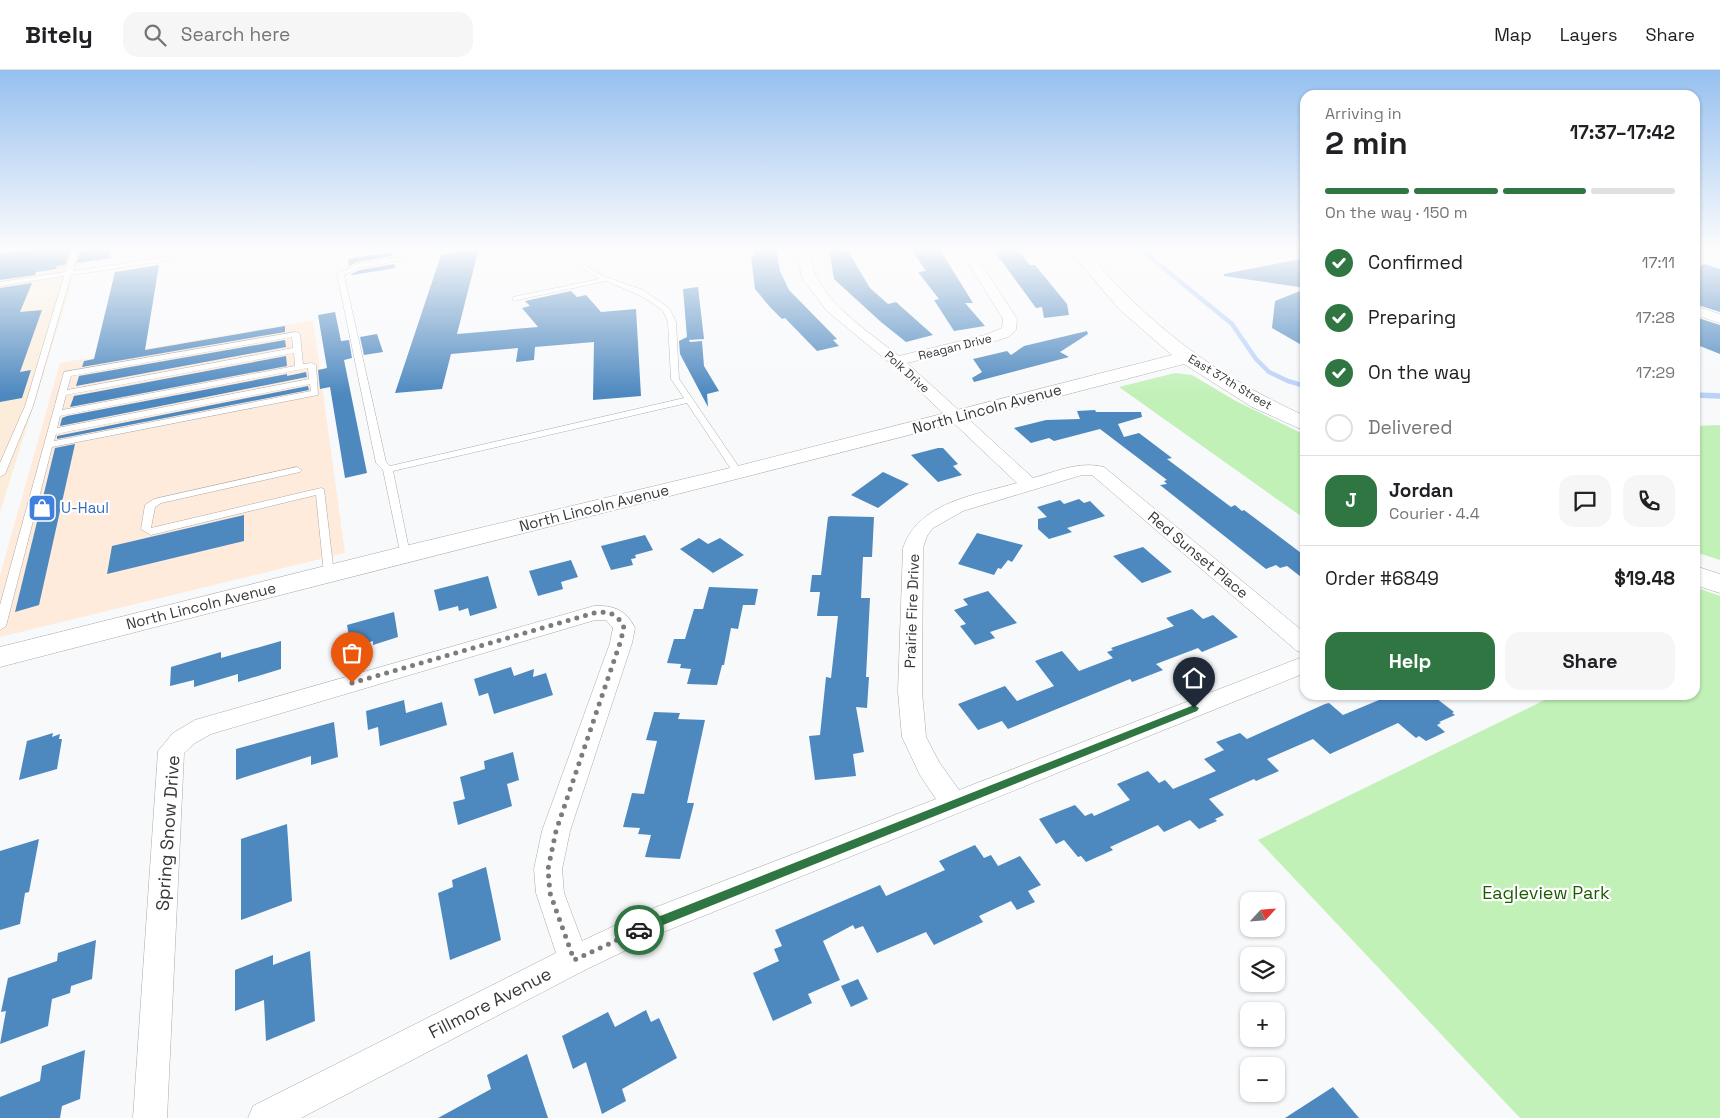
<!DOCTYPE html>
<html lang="en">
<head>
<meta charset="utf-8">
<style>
  body { margin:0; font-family:"Space Grotesk",sans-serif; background:#f6f6f6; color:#202124; height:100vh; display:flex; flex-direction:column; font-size:19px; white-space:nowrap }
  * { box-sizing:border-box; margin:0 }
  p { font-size:16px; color:#757577 }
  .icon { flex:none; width:28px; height:28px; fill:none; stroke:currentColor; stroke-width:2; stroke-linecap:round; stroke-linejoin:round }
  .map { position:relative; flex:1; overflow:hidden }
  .panel { position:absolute; left:1300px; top:20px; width:400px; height:610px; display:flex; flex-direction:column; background:#fff; border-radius:15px; box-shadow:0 1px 4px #0004 }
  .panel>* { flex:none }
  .needle { width:32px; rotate:64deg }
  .tools { position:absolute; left:1240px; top:822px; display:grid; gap:10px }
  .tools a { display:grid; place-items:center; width:45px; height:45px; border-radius:10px; background:#fff; box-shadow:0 1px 4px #0004; font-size:25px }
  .pin { position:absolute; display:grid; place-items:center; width:42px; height:42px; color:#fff; margin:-51px -21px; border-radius:50% 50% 50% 0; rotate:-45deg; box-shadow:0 0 5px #0007 }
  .pin .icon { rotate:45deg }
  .courier { position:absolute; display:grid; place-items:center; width:50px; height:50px; margin:-25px; border:4px solid #2f7642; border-radius:50%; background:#fff; color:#222; box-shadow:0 1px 6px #0007 }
  .overview em { font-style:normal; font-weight:700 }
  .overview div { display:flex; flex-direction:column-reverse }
  .overview { display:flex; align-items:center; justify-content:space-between; height:85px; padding:0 25px }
  h1 { font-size:32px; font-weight:700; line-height:38px }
  .bar { display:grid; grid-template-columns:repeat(4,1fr); gap:8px 5px; align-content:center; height:60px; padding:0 25px }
  .bar i { height:6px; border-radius:4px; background:#e0e0e0 }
  .bar .active { background:#2f7642 }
  .bar p { grid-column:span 4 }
  .line { display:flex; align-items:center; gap:12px; padding:0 25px; border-top:1px solid #e0e0e0 }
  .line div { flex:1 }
  .round { display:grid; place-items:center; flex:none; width:52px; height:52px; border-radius:15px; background:#f6f6f6 }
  ol { padding:0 25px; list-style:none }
  li { display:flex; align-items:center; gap:15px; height:55px }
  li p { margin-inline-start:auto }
  li .icon { padding:5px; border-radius:50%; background:#2f7642; color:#fff; stroke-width:4 }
  li:last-child { color:#757577 }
  li i { width:28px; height:28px; border:2px solid #e0e0e0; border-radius:50% }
  .primary-button { display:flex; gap:10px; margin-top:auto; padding:10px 25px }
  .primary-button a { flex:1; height:58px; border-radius:15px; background:#2f7642; color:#fff; font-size:20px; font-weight:700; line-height:58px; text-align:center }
  .primary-button a+a { background:#f6f6f6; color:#202124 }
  header { display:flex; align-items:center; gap:30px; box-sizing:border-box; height:70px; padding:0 25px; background:#fff; border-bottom:1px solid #e0e0e0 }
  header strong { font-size:24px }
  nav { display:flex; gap:28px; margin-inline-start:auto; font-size:18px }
  .search { width:350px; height:45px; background:#f6f6f6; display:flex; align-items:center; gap:12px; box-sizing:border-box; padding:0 18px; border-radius:15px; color:#757577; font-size:19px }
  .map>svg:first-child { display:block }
</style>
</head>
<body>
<header>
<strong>Bitely</strong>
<div class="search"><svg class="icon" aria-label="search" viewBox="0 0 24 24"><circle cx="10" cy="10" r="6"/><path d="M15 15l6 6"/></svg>Search here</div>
<nav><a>Map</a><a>Layers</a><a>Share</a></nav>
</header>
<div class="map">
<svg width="1720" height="1048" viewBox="0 0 1720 1048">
  <rect width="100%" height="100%" fill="#f8f9fb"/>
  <polygon fill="#fcedda" points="0,178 83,178 0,442"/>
  <polygon fill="#ffebdc" points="313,250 345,483 0,567 0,505 60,293"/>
  <g fill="#c2f1b7">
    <polygon points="1175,303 1192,305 1234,330 1305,365 1305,449 1119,317"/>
    <polygon points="1720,355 1720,490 1695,482 1695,356"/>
    <polygon points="1695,517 1720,526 1720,1048 1520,1048 1258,770 1555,625 1695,625"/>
  </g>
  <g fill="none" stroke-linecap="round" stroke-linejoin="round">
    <polyline stroke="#bad1fa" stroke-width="4.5" points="1139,178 1232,254 1256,289 1269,302 1288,311 1305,316"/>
    <polyline stroke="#bad1fa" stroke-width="5.5" points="1695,325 1720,326"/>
  </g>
  <g fill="#4d88bf">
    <polygon points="32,178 71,178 65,195 57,196 56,199 36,202 35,205 0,210 0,183"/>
    <polygon points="81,178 110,178 111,188 77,193"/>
    <polygon points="474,178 479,178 457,264 538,257 522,238 530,236 525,231 571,221 577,227 586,225 601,242 636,239 641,326 593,330 594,272 535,277 534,290 516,292 518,278 451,284 442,319 395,323 441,185"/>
    <polygon points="756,178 776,178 780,201 789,220 837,269 833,270 839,276 817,281 785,248 782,249 770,237 755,219 751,186 755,186"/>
    <polygon points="846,178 870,218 888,234 896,232 933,265 906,272 881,252 834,209 829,179"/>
    <polygon points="939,178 973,233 965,233 985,256 954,261 934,230 939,229 918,202 926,201 911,179"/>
    <polygon points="992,178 1016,178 1030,195 1035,195 1067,234 1069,245 1044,248 1042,237 1036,238"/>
    <polygon points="391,182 392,186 357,192 349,196 348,189"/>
    <polygon points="1305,188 1305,218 1224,206 1224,204"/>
    <polygon points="394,194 396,198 352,205 351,204 360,200"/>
    <polygon points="1704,194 1720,199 1720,242 1695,234 1695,199"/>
    <polygon points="159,195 145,280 285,256 285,262 82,297 84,291 94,289 115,202"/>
    <polygon points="32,213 20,242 42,240 20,302 31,300 22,328 0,332 0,218"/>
    <polygon points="698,217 704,269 689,270 690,272 702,271 704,296 719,321 707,324 708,337 680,284 679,271 687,267 683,219"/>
    <polygon points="1305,219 1305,277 1272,258 1275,231"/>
    <polygon points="335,242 341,271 349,270 352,288 344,290 367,403 345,408 330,317 320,319 318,300 327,298 318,245"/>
    <polygon points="1695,247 1720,255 1720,284 1695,274"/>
    <polygon points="1087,261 1088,264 1060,282 1069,287 974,312 972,308 982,302 973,289 1007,281 1011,285 1024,276"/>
    <polygon points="377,264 383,282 364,285 360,267"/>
    <polygon points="285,270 286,277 76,316 79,306"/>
    <polygon points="286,286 287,296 70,337 74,326"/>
    <polygon points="306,302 307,307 60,356 62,348 67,346 287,304 287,306"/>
    <polygon points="308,316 309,320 57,369 57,366"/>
    <polygon points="1095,340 1096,342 1141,342 1142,347 1118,354 1124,367 1139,363 1172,388 1167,389 1231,437 1235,435 1242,441 1244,440 1305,486 1305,510 1287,496 1280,498 1276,495 1266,499 1160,415 1167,414 1164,411 1167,410 1100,359 1054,371 1049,368 1031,373 1014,358 1046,350 1080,349 1077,341"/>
    <polygon points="75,374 39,535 15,542 55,378"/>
    <polygon points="938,378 943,378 958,394 953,396 962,405 938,412 911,385"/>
    <polygon points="883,402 909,414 878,438 851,425"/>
    <polygon points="1079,429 1084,433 1090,431 1105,446 1067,458 1072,462 1049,469 1038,459 1038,449 1047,447 1037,437 1060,430 1064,434"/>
    <polygon points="244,445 244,471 107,504 112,476"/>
    <polygon points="831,446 874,447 872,487 863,487 861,528 870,528 866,607 869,607 867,638 856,637 864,682 853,684 856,706 815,710 809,666 820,665 826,607 831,608 838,546 817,546 820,522 810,522 812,505 821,505 828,447"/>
    <polygon points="977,463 1023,475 1012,492 1008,490 1001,499 998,498 994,505 958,494"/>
    <polygon points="645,465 653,480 635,485 636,488 631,489 633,495 611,500 601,476"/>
    <polygon points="699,468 708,474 720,468 744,485 713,503 680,479"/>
    <polygon points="1143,477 1172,502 1142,513 1113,486"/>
    <polygon points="571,490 578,507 561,512 563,519 538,526 529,501"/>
    <polygon points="488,506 497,538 470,546 468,538 459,541 458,536 439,541 434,520"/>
    <polygon points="709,517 758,519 755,535 743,535 738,559 731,558 724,595 722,595 717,615 687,614 691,599 680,598 681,594 667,593 674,569 685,569 694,539 703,539"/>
    <polygon points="988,521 1017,553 990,562 995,568 975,575 960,556 966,554 954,540 968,535 963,529"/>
    <polygon points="1192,539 1203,549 1213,545 1238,567 1202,582 1198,578 1156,594 1163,600 1132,612 1130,609 1008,659 1002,651 978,660 958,634 1005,616 1017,631 1054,616 1035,591 1062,581 1079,601 1113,588 1107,582 1113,580 1111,578 1174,556 1166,548"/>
    <polygon points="394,542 398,567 373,575 373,571 351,578 347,555"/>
    <polygon points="281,571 281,599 238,612 238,604 194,617 194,610 170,616 171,597 221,582 221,588"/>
    <polygon points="511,597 514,606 534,599 533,607 546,603 553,625 494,644 488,623 479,626 474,609"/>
    <polygon points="1391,625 1432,625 1454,642 1452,643 1455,645 1439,652 1441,653 1437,655 1445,662 1426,671 1419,666 1416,668 1398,653 1330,684 1313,669 1267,689 1279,701 1256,711 1254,709 1209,729 1224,745 1215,749 1217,751 1199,759 1190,750 1164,762 1158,755 1110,777 1113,780 1086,792 1081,786 1078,787 1064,770 1056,774 1039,749 1075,735 1085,746 1092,743 1094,746 1130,730 1117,714 1148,701 1159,713 1165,710 1173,719 1216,701 1204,689 1224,680 1216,672 1240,663 1247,669 1325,634 1329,633 1343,645"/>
    <polygon points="404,630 406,643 442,632 447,655 380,676 378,657 368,660 366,641"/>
    <polygon points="654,642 680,643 678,649 705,650 687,733 694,733 680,789 645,787 651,765 638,764 640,758 623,757 632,723 644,724 657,671 646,670"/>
    <polygon points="334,652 338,687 311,695 311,686 236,710 236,679"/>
    <polygon points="53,663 52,667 60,664 59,669 62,669 57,699 19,710 27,671"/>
    <polygon points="513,682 519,710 507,714 512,736 458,755 453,732 465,729 460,707 485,699 484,691"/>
    <polygon points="287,754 292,831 241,850 241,769"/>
    <polygon points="39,769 29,822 25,823 20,854 0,860 0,781"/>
    <polygon points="975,775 984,788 991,785 998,796 1020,786 1041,815 1028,821 1035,832 1017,840 1011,831 979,846 983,852 934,875 926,862 877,883 863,856 855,859 853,855 823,871 840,910 808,924 812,933 773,951 753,903 779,891 774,879 782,876 775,860 880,815 886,826 945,800 939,791"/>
    <polygon points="486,797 501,870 450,890 438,823 453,817 452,810"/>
    <polygon points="96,870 92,909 71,916 70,923 52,929 48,956 0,974 6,941 1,942 8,908 57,891 58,883"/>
    <polygon points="310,881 315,951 266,971 264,930 235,941 235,900 273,885 273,895"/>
    <polygon points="858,909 868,929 851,937 841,916"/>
    <polygon points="646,940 651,952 659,948 677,988 622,1019 626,1031 602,1044 586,992 573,999 562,966 608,942 615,957"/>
    <polygon points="85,980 80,1029 62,1036 60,1048 0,1048 0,1027 40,1011 42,996"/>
    <polygon points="527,984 548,1048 438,1048 491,1019 487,1005"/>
    <polygon points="1333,1017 1359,1048 1285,1048"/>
  </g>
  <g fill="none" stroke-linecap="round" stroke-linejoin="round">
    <defs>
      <g id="lane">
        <polygon points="73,178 79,178 73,201 173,186 176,188 173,190 71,205 33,336 5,404 0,407 0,393 25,336 64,206 0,216 0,212 65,202"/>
        <polygon points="456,178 472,178 359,198 344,205 386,392 390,396 684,328 671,309 668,252 663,241 651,232 637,224 606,211 513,231 513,227 599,209 584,199 566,178 573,178 588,197 603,206 643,220 669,238 676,252 679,309 743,403 741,405 735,405 687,333 393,401 410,484 409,486 401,486 383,400 376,393 337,204 357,194"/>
        <path d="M296 262 300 264 303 294 312 293 316 295 318 325 52 377 6 556 0 560V535L64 302ZM292 267 293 278 67 320 71 306ZM294 283 295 296 62 340 66 325ZM308 298 309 309 57 358 60 346ZM310 314 311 321 54 371 56 364Z"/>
        <polygon points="297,397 302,400 300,402 161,433 155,437 151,458 321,418 324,419 334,504 333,506 329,508 324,504 316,425 151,465 141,459 145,435 154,429"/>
      </g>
      <g id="street">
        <path d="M800 178H812C804 221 869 262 899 286L985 265 1002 258 1003 249 959 178H971L1017 249 1016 260 1008 267 995 271 907 293 1033 408C1058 401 1079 391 1104 397L1305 563V583L1297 581 1092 405H1082L963 441 933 458 927 466 923 478 922 622 926 667 939 692 959 720 1305 586V603L666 861 585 900 301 1048H248L253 1036 556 883 536 823 534 799 542 761 610 573 613 558 606 550H595L211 664 195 673 184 683 167 1048H133L158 681 173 663 195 650 594 536C614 535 626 540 635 558L632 573 570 761 562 799 564 823 582 871 646 841 936 729 920 705 902 667 898 622 903 478C918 432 976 425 1017 413L891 294 827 241 802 208 798 188Z"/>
        <polygon points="1234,178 1252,178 1250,181 1236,182"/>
        <polygon points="1695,236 1720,244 1720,253 1695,245"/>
      </g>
      <g id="secondary">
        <path d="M1067 178H1084C1148 255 1213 304 1305 346V361L1252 337 1184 294C789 397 394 495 0 597V577L405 476 734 397 1172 285 1120 240Z"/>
        <polygon points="1695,496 1720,504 1720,523 1695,515"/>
      </g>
    </defs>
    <use href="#lane" stroke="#aaabac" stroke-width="1"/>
    <use href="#street" stroke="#aaabac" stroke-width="1"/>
    <use href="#secondary" stroke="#aaabac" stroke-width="1"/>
    <use href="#lane" fill="#fff" fill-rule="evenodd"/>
    <use href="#street" fill="#fff" fill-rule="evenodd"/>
    <use href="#secondary" fill="#fff" fill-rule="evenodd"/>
  </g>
  <linearGradient id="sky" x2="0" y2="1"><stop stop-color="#95c0ef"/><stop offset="0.55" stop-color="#fcfcfd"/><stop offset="1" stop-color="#fcfcfd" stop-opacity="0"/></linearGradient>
  <rect width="1720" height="325" fill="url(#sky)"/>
  <polygon fill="#2f7642" points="1194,635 1199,638 1197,641 643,863 639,865 635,863 633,860 635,856"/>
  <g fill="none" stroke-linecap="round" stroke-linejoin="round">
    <path stroke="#7b7c7d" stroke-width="5" stroke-dasharray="0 9" d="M352 613 594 543C608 541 618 543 624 558L620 573 556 761 548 799 550 823 574 890 639 860"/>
  </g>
  <defs>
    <symbol id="shop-square" viewBox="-11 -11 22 22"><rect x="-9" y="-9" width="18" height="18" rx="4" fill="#3f7fe0" stroke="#fff"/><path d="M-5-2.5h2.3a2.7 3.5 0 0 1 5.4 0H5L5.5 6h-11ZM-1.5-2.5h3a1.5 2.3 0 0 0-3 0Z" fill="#fff"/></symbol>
  </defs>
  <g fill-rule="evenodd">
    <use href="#shop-square" x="26" y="422" width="32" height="32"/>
  </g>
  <g text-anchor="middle" stroke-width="4.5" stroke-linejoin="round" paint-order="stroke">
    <g font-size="12" fill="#383839" stroke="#fff">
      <text transform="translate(955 277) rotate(-14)" y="4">Reagan Drive</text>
      <text transform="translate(907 302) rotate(42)" y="4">Polk Drive</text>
      <text transform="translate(1230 312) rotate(31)" y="4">East 37th Street</text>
    </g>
    <g font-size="15" fill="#383839" stroke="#fff">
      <text transform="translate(987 339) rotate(-15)" y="5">North Lincoln Avenue</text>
      <text transform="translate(594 438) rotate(-14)" y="5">North Lincoln Avenue</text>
      <text transform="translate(1198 485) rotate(40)" y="5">Red Sunset Place</text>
      <text transform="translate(201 536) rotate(-14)" y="5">North Lincoln Avenue</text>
      <text transform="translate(912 541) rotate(-88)" y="5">Prairie Fire Drive</text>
    </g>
    <g font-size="15" fill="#366cbe" stroke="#fff" text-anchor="start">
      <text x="61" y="443">U-Haul</text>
    </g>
    <g font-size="18" fill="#383839" stroke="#fff">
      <text transform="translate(168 763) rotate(-86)" y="6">Spring Snow Drive</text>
      <text transform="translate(490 933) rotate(-27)" y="6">Fillmore Avenue</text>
    </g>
    <g font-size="18" fill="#1a5d00" stroke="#fff">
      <text x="1546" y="829">Eagleview Park</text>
    </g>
  </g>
</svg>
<div class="tools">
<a><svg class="needle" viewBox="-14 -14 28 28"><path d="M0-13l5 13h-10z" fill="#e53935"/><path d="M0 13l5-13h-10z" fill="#757577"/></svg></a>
<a><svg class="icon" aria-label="layers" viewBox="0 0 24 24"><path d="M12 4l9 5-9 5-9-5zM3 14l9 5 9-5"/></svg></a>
<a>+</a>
<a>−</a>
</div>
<div class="pin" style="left:352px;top:613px;background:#ea580c"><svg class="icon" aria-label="bag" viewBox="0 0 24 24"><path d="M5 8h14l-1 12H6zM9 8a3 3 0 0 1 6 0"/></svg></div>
<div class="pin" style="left:1194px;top:638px;background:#1f2937"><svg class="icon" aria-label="home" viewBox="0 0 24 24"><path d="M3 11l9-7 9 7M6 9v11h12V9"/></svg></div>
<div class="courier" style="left:639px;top:860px"><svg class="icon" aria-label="car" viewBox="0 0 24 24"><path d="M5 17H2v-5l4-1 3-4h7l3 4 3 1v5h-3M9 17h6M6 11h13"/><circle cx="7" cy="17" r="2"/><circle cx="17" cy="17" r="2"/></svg></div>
<section class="panel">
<div class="overview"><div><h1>2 min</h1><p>Arriving in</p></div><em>17:37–17:42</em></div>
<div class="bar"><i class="active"></i><i class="active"></i><i class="active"></i><i></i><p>On the way · 150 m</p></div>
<ol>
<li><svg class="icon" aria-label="check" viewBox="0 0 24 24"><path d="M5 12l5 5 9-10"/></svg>Confirmed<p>17:11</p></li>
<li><svg class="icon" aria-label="check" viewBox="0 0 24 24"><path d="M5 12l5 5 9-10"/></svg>Preparing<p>17:28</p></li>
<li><svg class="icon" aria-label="check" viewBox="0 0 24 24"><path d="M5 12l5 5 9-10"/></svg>On the way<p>17:29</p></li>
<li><i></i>Delivered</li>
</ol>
<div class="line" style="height:90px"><b class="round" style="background:#2f7642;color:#fff">J</b><div><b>Jordan</b><p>Courier · 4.4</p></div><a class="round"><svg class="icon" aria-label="chat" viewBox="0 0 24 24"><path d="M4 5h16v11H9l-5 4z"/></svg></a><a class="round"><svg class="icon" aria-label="phone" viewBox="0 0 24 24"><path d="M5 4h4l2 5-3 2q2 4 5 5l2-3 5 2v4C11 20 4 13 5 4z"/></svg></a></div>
<div class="line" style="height:65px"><div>Order #6849</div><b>$19.48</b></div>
<div class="primary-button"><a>Help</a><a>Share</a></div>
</section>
</div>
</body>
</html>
